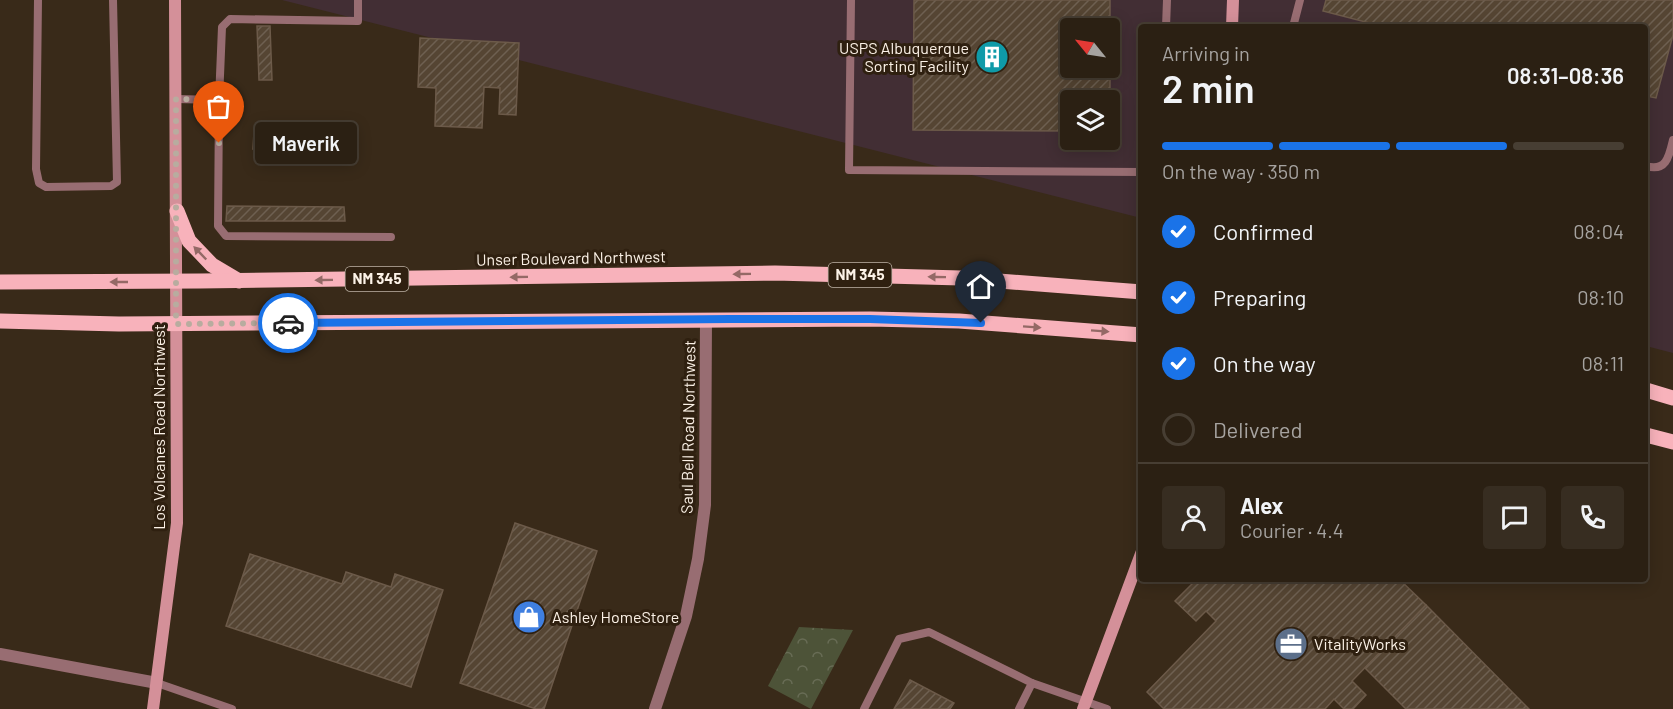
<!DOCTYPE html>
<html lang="en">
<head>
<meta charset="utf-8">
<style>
  body { margin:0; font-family:Barlow,sans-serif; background:#372d21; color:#f1f3f6; height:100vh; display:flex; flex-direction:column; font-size:22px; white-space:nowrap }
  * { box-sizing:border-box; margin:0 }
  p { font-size:20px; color:#a6a3a0 }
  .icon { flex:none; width:33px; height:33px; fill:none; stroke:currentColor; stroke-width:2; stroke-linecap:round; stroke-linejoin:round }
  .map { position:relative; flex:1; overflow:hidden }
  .side { position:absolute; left:1138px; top:24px; width:510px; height:558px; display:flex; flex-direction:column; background:#2b2013; border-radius:6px; box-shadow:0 3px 15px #0003,0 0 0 2px #473e33 }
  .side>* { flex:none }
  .needle { width:39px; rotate:300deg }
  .fabs { position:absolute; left:1060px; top:18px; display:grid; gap:12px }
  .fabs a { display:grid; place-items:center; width:60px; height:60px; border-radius:6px; background:#2b2013; box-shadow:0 3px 15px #0003,0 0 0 2px #473e33; font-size:30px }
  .pin { position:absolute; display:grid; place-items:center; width:51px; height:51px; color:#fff; margin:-62px -26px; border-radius:50% 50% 50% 0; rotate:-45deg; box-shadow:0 0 6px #0007 }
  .pin .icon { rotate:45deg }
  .courier { position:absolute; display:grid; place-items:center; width:60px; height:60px; margin:-30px; border:4px solid #1a73e8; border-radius:50%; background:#fff; color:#222; box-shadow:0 2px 8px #0007 }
  .bubble { position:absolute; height:42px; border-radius:6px; background:#2b2013; box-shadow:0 3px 15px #0003,0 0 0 2px #473e33; font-size:20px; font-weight:600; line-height:42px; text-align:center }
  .head em { font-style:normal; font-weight:600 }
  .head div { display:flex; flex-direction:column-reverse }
  .head { display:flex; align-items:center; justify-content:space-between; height:102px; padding:0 24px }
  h1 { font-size:39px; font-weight:600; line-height:45px }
  .bar { display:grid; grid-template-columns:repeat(4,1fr); gap:9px 6px; align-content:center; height:72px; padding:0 24px }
  .bar i { height:8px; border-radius:4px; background:#473e33 }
  .bar .active { background:#1a73e8 }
  .bar p { grid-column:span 4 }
  .line { display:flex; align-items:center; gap:15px; padding:0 24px; border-top:2px solid #473e33 }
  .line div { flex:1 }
  .round { display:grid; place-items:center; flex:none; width:63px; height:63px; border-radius:6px; background:#372d21 }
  ol { padding:0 24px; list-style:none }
  li { display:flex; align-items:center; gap:18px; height:66px }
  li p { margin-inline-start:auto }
  li .icon { padding:6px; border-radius:50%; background:#1a73e8; color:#fff; stroke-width:4 }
  li:last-child { color:#a6a3a0 }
  li i { width:33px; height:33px; border:3px solid #473e33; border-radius:50% }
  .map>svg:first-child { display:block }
</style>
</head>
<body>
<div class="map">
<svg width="1673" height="709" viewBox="0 0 1673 709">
  <defs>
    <pattern id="park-crowns" width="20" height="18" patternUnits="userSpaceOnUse" patternTransform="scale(1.5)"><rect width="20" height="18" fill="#4d5338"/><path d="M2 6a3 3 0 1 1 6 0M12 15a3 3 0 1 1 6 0" fill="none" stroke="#686c55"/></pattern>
    <pattern id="building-hatch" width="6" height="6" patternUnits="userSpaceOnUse" patternTransform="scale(1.5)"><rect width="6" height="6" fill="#554533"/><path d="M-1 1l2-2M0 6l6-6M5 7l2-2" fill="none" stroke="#6e6051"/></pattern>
  </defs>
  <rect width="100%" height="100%" fill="#392a19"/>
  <path fill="#422e34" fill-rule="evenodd" d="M282 0H1673V353L1646 346V27H1142L1141 218ZM1071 28H1110V68H1071ZM1071 100H1110V140H1071Z"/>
  <polygon fill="url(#park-crowns)" points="799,627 853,630 811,709 768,686"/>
  <g fill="url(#building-hatch)" stroke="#6c5a49" stroke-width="1.5">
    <polygon points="914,0 1110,0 1110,47 1110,28 1071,28 1071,68 1110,68 1110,100 1071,100 1071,131 913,130"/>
    <polygon points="1326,0 1673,0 1673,35 1656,98 1646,96 1646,27 1385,27 1323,11"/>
    <polygon points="257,26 270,26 272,80 259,80"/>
    <polygon points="420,38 519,43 516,115 499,114 500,88 484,87 482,128 435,126 436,88 418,87"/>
    <polygon points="272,125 326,126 325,160 260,158 262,150 253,149 254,132 272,132"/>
    <polygon points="227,206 344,207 345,221 226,221"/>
    <polygon points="515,523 597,551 544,709 536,709 460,683"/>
    <polygon points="250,554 342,584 346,572 391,587 395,574 443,590 411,687 226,626"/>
    <polygon points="1197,579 1399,579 1426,605 1352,681 1366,695 1353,709 1344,709 1334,699 1325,709 1164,709 1147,692 1216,621 1206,611 1196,621 1175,601"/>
    <polygon points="1426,605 1529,709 1406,709 1365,668"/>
    <polygon points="910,680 954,703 950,709 894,709"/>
  </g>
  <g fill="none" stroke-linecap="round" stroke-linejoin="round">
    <g stroke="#986d72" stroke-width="8">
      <polyline points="38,0 36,169 39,183 46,187 111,186 117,182 113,0"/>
      <polyline points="851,0 849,170 1142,172"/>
      <polyline points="1166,27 1167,0"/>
      <polyline points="1293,27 1300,0"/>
      <polyline points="176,99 219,100 222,27 230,19 358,21 358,0"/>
      <polyline points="219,100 218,226 226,236 391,237"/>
      <path d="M1646 166C1666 172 1669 157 1673 140"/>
      <polyline points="157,683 232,709"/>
      <polyline points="1032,683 1107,709"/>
      <polyline points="864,709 899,639 929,632 1032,683 1019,709"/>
    </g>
    <g stroke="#986d72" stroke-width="12">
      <polyline points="0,654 157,683"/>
      <polyline points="655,709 686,616 698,559 705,505 706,319"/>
    </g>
    <g stroke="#d49099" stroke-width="12">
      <polyline points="1232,27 1233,0"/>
      <polyline points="153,709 177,523 175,0"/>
      <polyline points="1083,709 1142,551"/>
    </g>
    <g stroke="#f8b2bb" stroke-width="15">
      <polyline points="177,211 189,241 212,265 239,281"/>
      <polyline points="0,282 200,281 775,273 961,278 1142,292"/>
      <polyline points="0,321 119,324 870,319 959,321 1142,335"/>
      <polyline points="1646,390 1673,398"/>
      <polyline points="1646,435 1673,442"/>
    </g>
  </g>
  <defs><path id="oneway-solid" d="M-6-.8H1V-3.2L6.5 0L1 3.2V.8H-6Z" transform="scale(1.5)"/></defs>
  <g fill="#946966">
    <use href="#oneway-solid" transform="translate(200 253) rotate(-134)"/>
    <use href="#oneway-solid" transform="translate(742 274) rotate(179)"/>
    <use href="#oneway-solid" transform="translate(519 277) rotate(179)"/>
    <use href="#oneway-solid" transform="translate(937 277) rotate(-179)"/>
    <use href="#oneway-solid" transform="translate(324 280) rotate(179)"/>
    <use href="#oneway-solid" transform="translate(119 282) rotate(180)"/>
    <use href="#oneway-solid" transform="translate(1032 327) rotate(4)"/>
    <use href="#oneway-solid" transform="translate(1100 331) rotate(4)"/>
  </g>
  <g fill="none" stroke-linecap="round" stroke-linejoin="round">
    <polyline stroke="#b8ac9f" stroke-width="6" stroke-dasharray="0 10.8" points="219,143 219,100 176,99 176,324 288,323"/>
    <polyline stroke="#1a73e8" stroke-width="8" points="288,323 730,319 870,319 981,323"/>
  </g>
  <defs>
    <symbol id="building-disc" viewBox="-11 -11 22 22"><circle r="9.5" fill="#0f9aa8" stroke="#2f2010"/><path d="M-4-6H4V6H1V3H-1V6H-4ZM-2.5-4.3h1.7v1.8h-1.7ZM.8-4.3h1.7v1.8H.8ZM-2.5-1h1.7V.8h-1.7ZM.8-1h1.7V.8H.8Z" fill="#fff"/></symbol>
    <symbol id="shop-disc" viewBox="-11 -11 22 22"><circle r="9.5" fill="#3f7fe0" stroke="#2f2010"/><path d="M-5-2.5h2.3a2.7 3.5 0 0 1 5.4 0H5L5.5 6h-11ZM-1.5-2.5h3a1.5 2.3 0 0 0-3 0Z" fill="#fff"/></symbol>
    <symbol id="office-disc" viewBox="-11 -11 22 22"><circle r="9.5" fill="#5c6f8a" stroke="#2f2010"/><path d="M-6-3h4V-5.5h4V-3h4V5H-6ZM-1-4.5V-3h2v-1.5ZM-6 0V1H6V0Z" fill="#fff"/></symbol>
  </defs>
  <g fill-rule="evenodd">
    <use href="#building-disc" x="973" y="38" width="38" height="38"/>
    <use href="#shop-disc" x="510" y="598" width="38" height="38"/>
    <use href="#office-disc" x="1272" y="625" width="38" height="38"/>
  </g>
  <g text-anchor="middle" stroke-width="6" stroke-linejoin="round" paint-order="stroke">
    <g fill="#2f2010" stroke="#beb3a6" stroke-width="1.5">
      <rect x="828.5" y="263" width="63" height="24" rx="4.5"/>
      <rect x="345.5" y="267" width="63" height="24" rx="4.5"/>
    </g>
    <g font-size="15" font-weight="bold" fill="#fcf2e7">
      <text x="860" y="280">NM 345</text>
      <text x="377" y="284">NM 345</text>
    </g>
    <g font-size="16" fill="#fcf2e7" stroke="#2f2010" text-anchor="start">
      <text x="969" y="54" text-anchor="end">USPS Albuquerque<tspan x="969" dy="18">Sorting Facility</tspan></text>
      <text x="552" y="623">Ashley HomeStore</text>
      <text x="1314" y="650">VitalityWorks</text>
    </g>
    <g font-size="16" fill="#fcf2e7" stroke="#2f2010">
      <text transform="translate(571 258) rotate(-1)" y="6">Unser Boulevard Northwest</text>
      <text transform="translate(159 427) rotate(-90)" y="6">Los Volcanes Road Northwest</text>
      <text transform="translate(688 427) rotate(-89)" y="6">Saul Bell Road Northwest</text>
    </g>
  </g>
</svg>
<div class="fabs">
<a><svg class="needle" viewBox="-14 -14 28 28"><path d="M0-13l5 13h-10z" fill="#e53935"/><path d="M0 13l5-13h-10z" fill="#a6a3a0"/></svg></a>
<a><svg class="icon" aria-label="layers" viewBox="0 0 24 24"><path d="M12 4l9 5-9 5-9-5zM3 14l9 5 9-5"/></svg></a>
</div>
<div class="pin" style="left:219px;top:143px;background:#ea580c"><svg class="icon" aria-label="bag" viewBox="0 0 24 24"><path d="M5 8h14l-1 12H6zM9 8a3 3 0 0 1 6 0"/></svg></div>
<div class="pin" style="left:981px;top:323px;background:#1f2937"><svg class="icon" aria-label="home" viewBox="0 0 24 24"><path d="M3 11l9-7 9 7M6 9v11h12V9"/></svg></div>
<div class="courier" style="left:288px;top:323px"><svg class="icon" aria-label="car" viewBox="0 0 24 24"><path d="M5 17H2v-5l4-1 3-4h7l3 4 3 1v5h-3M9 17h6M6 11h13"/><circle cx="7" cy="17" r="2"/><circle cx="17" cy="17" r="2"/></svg></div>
<div class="bubble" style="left:255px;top:122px;width:102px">Maverik</div>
<section class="side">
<div class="head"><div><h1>2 min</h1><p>Arriving in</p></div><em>08:31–08:36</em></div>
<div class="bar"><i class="active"></i><i class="active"></i><i class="active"></i><i></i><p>On the way · 350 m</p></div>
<ol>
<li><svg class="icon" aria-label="check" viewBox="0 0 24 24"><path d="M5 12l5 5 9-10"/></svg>Confirmed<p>08:04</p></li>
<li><svg class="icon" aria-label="check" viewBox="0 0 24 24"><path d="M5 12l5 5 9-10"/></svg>Preparing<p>08:10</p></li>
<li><svg class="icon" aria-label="check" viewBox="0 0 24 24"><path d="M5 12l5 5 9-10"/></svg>On the way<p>08:11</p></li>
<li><i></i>Delivered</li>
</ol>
<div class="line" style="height:108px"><a class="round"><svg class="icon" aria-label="person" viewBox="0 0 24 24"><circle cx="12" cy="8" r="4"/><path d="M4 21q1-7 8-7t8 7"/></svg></a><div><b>Alex</b><p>Courier · 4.4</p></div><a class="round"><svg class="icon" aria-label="chat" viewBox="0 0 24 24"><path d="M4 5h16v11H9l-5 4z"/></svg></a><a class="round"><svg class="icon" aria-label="phone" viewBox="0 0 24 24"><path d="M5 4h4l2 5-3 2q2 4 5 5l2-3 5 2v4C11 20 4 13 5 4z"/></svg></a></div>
</section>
</div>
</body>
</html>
